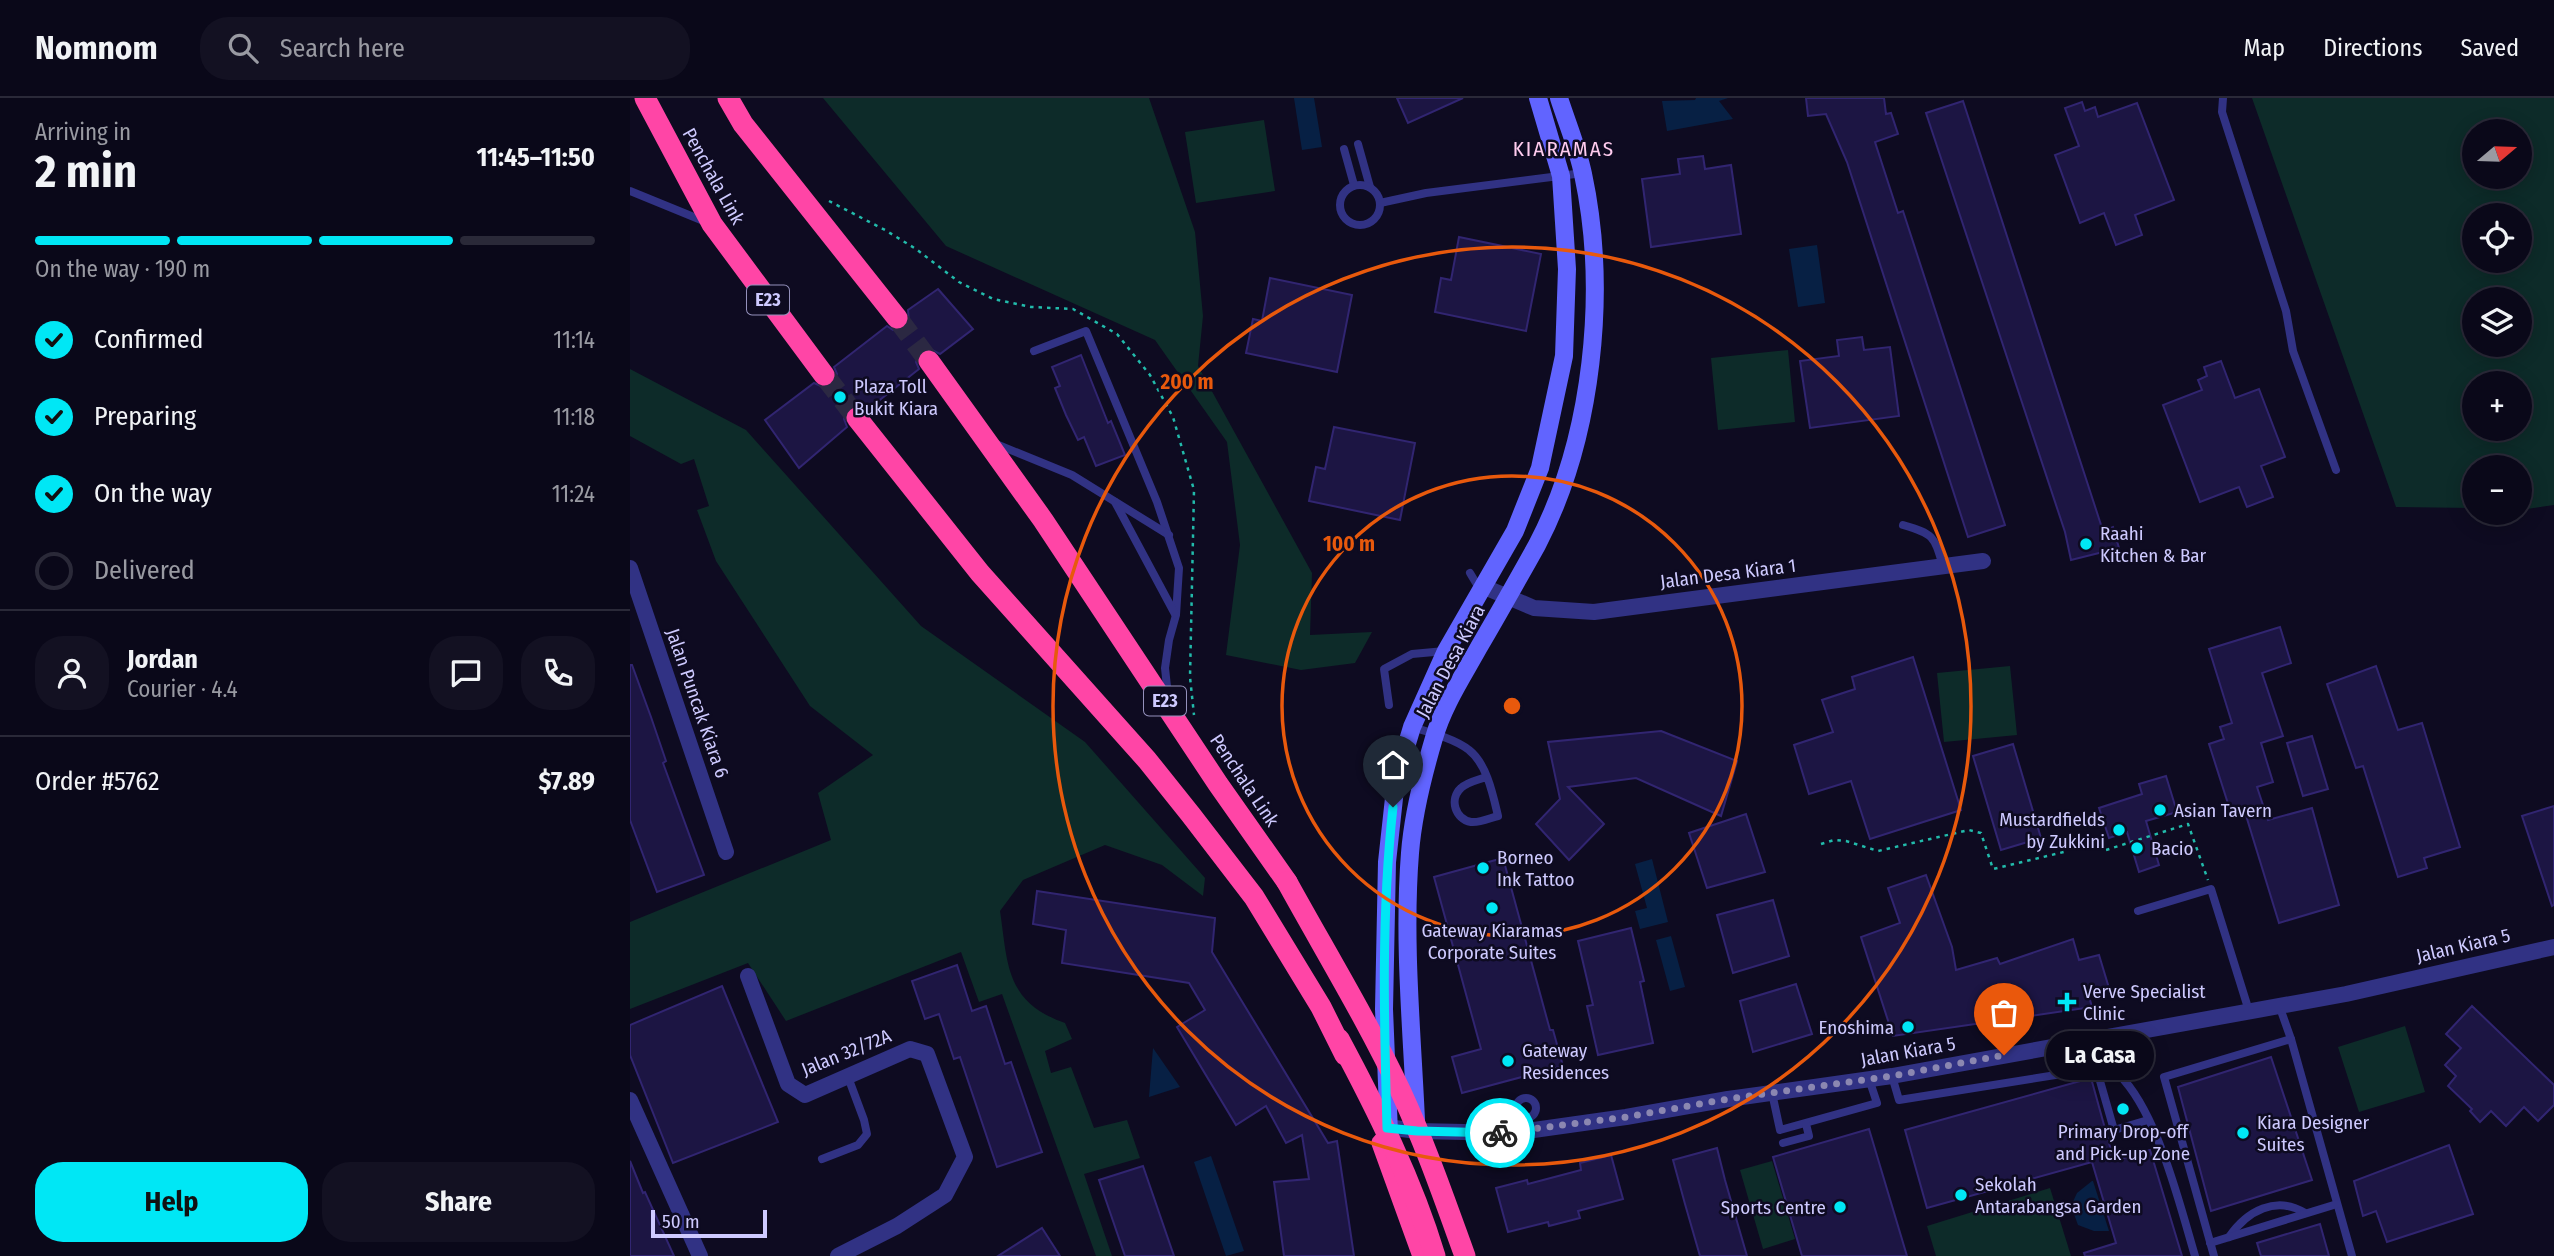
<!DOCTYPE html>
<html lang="en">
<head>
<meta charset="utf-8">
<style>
  body { margin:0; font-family:"Fira Sans Condensed",sans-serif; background:#131122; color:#f1f3f6; height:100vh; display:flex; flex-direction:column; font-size:26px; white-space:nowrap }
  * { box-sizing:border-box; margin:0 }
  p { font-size:23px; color:#999aa2 }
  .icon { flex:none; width:38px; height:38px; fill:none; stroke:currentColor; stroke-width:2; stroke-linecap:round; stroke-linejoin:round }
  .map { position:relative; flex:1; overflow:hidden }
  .panel { display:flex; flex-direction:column; background:#0a0819; width:630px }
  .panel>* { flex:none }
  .needle { width:46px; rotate:71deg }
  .tools { position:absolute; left:1832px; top:21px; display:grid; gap:14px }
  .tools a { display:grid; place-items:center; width:70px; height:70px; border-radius:50%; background:#0a0819; box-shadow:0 4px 18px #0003,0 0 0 2px #2a2938; font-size:35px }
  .scale { position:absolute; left:21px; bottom:18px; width:116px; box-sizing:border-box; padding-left:7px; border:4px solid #cecaff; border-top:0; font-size:19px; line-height:24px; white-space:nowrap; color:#cecaff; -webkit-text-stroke:5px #0e0b21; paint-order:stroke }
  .pin { position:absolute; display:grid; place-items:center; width:60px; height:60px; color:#fff; margin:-72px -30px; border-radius:50% 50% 50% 0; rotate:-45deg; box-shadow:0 0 7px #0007 }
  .pin .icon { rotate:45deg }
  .courier { position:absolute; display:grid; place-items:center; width:70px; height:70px; margin:-35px; border:5px solid #00e7f5; border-radius:50%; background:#fff; color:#222; box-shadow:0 2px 9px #0007 }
  .bubble { position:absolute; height:49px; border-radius:24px; background:#0a0819; box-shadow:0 4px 18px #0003,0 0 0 2px #2a2938; font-size:23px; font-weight:700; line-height:49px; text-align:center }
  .headline em { font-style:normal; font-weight:700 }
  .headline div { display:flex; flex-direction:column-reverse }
  .headline { display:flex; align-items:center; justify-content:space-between; height:119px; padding:0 35px }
  h1 { font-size:46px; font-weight:700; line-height:52px }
  .bar { display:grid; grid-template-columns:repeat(4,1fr); gap:10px 7px; align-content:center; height:84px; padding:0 35px }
  .bar i { height:9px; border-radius:5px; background:#2a2938 }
  .bar .on { background:#00e7f5 }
  .bar p { grid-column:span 4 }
  .line { display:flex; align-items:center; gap:18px; padding:0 35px; border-top:2px solid #2a2938 }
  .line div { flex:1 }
  .round { display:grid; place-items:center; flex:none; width:74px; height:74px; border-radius:28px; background:#131122 }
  ol { padding:0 35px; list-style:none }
  li { display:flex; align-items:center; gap:21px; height:77px }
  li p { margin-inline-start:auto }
  li .icon { padding:7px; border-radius:50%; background:#00e7f5; color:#111; stroke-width:4 }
  li:last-child { color:#999aa2 }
  li i { width:38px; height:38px; border:4px solid #2a2938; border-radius:50% }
  .primary-button { display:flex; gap:14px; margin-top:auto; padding:14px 35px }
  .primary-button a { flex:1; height:80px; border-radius:28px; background:#00e7f5; color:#111; font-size:28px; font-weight:700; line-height:80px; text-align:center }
  .primary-button a+a { background:#131122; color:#f1f3f6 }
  header { display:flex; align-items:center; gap:42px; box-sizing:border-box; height:98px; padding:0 35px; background:#0a0819; border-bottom:2px solid #2a2938 }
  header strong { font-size:33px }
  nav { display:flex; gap:38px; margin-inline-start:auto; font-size:24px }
  .search { width:490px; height:63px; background:#131122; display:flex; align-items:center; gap:18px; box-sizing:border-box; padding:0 24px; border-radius:28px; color:#999aa2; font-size:26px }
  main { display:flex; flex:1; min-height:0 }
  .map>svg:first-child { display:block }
</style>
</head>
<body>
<header>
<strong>Nomnom</strong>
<div class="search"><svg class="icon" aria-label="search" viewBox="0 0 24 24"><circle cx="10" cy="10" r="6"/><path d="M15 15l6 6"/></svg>Search here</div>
<nav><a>Map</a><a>Directions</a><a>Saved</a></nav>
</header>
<main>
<section class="panel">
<div class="headline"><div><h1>2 min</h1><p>Arriving in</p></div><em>11:45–11:50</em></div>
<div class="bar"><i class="on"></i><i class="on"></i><i class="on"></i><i></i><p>On the way · 190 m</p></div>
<ol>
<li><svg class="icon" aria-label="check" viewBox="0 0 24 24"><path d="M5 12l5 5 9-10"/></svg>Confirmed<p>11:14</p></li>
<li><svg class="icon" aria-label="check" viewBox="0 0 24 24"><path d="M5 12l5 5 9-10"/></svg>Preparing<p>11:18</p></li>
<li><svg class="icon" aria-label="check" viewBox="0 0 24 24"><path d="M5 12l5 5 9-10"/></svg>On the way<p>11:24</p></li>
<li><i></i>Delivered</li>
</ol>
<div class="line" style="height:126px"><a class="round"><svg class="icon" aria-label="person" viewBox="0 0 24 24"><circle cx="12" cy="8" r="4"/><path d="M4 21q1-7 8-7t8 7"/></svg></a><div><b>Jordan</b><p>Courier · 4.4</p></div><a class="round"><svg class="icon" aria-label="chat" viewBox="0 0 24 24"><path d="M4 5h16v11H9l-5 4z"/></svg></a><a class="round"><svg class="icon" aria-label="phone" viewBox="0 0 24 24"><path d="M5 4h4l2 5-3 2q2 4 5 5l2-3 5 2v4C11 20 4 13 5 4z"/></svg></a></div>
<div class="line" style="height:91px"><div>Order #5762</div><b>$7.89</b></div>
<div class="primary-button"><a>Help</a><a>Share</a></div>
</section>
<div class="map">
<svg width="1924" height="1158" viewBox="0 0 1924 1158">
  <rect width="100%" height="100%" fill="#0e0b21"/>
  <g fill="#0d2b29" fill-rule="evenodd">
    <polygon points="193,0 519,0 565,134 573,218 568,268 682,475 680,537 742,534 725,565 671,572 596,557 610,447 597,344 525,242 316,148"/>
    <path d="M1622 0H1924V407L1890 412V369H1844V410L1766 409ZM1844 33H1890V79H1844ZM1844 117H1890V163H1844ZM1844 201H1890V247H1844ZM1844 285H1890V331H1844Z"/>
    <polygon points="634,22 645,93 566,105 555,34"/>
    <polygon points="1158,252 1165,324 1088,332 1081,260"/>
    <path d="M0 271 116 332 291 528 455 644 575 780 573 798 532 767 475 747 393 782 370 813C378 866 375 904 435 925L442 941 415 953 421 975 441 969 464 1030 497 1022 510 1060 454 1076 482 1158H466L372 896 349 904 331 854 156 923 118 865 0 911V824L201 742 188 695 243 657 180 608 86 463 67 412 79 408 64 361 51 366 0 338Z"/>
    <polygon points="1380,568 1387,637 1314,644 1307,575"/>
    <polygon points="1775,928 1795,994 1729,1014 1708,949"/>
    <polygon points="1142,1063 1165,1141 1133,1151 1110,1072"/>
    <polygon points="1420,1090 1441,1158 1306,1158 1297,1128"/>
  </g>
  <g fill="#072044">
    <polygon points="664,0 684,0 692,49 672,52"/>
    <polygon points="1066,0 1098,0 1089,3 1103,21 1037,33 1032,3 1065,2"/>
    <polygon points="1187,147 1195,205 1168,209 1159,151"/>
    <polygon points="1022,761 1038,824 1010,831 1005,813 1017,810 1005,766"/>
    <polygon points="1041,838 1055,889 1040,893 1026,842"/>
    <polygon points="523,950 550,989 519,999"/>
    <polygon points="581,1058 614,1153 596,1158 564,1064"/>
    <polygon points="1462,1083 1463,1083 1479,1133 1464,1133 1448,1127 1441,1108 1447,1095"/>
  </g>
  <g fill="#1c1543" stroke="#312571" stroke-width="2">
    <polygon points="767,0 833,0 778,25"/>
    <polygon points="1176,0 1254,0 1256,16 1261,15 1268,36 1245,44 1268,115 1273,113 1375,427 1338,439 1217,64 1196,16 1178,18"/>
    <polygon points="1333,3 1473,433 1483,429 1489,450 1441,462 1435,434 1296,15"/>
    <polygon points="1452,4 1455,13 1465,9 1468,19 1507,5 1544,102 1505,117 1512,137 1486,147 1474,115 1450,125 1425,57 1449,48 1435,10"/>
    <polygon points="1073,58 1075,71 1101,67 1111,136 1021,149 1012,81 1050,76 1048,61"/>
    <polygon points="829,139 911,156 896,233 805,214 811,180 821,182"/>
    <polygon points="640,180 722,197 707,274 616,255 623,221 632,223"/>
    <polygon points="308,191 343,231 310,256 298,250 291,253 286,264 289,271 237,312 226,307 218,310 214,321 217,329 169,370 135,322 184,285 195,290 202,287 207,276 204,269 257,228 263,232 275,231 279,224 278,212"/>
    <polygon points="1232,239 1234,252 1260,249 1269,318 1180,330 1170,263 1209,258 1207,242"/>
    <polygon points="451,257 478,325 481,323 495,357 466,368 454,339 448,342 436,317 425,290 430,288 422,269"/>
    <polygon points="1591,263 1605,300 1629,291 1655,359 1631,368 1643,399 1617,409 1609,389 1570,404 1533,307 1572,292 1568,282 1577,278 1574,269"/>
    <polygon points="704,329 785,345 770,422 679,403 686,369 695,371"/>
    <polygon points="1650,529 1661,565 1632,575 1653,638 1631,645 1643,684 1627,689 1638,722 1682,710 1709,807 1649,825 1614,711 1601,715 1579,646 1594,641 1590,629 1602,625 1579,551"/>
    <polygon points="1283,559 1331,712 1240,741 1221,683 1179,696 1164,647 1203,634 1192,602 1225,591 1222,579"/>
    <polygon points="0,567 2,567 21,619 36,663 33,665 74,777 27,794 0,722"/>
    <polygon points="1746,568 1768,632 1792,625 1830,749 1794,760 1797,770 1768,779 1733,668 1726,670 1697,586"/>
    <polygon points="1031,633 1107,663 1091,718 1006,680 938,689 974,726 939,762 906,726 930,701 918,644"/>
    <polygon points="1682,638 1698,691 1673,698 1657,645"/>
    <polygon points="1383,646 1411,740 1371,752 1343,658"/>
    <polygon points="1536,678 1547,714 1516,723 1529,767 1509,774 1497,734 1479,740 1469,710 1512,696 1509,686"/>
    <polygon points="1924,708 1924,807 1922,808 1892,718"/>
    <polygon points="1116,716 1135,774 1077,790 1059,735"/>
    <polygon points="873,760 920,932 923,932 933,968 832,995 822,959 851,951 804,779"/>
    <polygon points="1296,777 1322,849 1326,872 1367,860 1370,866 1443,841 1449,862 1469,857 1479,890 1458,895 1462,909 1263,938 1231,839 1270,825 1258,790"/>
    <polygon points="407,793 585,820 582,854 698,1045 707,1043 724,1158 654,1158 644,1084 679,1081 672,1037 656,1045 636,1008 606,1027 547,929 575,912 559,885 432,865 436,832 403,826"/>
    <polygon points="1143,802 1159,858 1103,875 1087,817"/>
    <polygon points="1001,830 1014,883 1010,884 1023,945 968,957 957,908 963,907 948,843"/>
    <polygon points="327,867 342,913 356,908 375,966 381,964 412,1054 367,1069 330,959 324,961 309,916 295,921 282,883"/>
    <polygon points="1166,886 1182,936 1123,954 1110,903"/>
    <polygon points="92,888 148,1024 43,1065 0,957 0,927"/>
    <polygon points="1842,908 1924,987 1924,1007 1908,1023 1894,1009 1876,1028 1861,1013 1850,1024 1840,1013 1842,1011 1818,988 1826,978 1815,967 1831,950 1816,936"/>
    <polygon points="1641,959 1682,1082 1581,1113 1548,989"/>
    <polygon points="1461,980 1484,1063 1520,1052 1552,1158 1455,1158 1454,1155 1486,1145 1462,1064 1297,1110 1275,1032"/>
    <polygon points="1239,1031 1277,1158 1172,1158 1143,1059"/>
    <polygon points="1819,1047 1843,1116 1757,1144 1746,1113 1733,1118 1724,1083"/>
    <polygon points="1087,1050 1095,1082 1117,1158 1070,1158 1055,1106 1043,1062"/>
    <polygon points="981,1057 993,1101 948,1113 950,1120 919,1128 918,1124 878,1134 866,1090 897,1082 898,1086 951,1072 950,1065"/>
    <polygon points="0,1063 13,1095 15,1094 44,1158 0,1158"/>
    <polygon points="513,1068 544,1158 495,1158 469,1082"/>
    <polygon points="1690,1126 1699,1158 1631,1158 1627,1145"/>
    <polygon points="412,1130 430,1158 368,1158"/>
  </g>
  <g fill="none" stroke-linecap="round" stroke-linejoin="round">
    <g stroke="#2b2842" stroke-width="21" stroke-dasharray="21 10" stroke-linecap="butt">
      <polyline points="267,220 299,263"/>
      <polyline points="194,277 227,320"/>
    </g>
    <g stroke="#22bbab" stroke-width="2.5" stroke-dasharray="3.5 5" stroke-linecap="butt">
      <polyline points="199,103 255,132 286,151 329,184 363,201 401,209 443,211 487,236 520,277 543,319 564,392 560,579 564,617"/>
      <polyline points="1191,746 1204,742 1216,743 1248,753 1339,732 1351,735 1363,771 1434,754"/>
      <polyline points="1476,752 1558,726 1578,782"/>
    </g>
    <g stroke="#313284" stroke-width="8">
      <polyline points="1593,0 1592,14 1656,213 1663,253 1706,372"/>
      <polyline points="728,46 740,89"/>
      <polyline points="714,51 724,87"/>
      <circle cx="730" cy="107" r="20"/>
      <polyline points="0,93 76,124"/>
      <polyline points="750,105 796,95 953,75"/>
      <polyline points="404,253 456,233 527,404 549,470 546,517 539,542 535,570 538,598"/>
      <polyline points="366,346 442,377 539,437"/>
      <polyline points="485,404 545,516"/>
      <path d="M1273 427C1304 436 1304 438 1313 468"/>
      <polyline points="840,475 846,485 852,488"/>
      <polyline points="759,607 754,571 782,556 815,553"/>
      <path d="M782 629C799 634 826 641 839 652 857 666 863 697 868 718 860 720 850 725 841 724 825 721 819 701 831 690 837 684 848 682 856 679"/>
      <polyline points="1508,813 1581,791 1619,913"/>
      <polyline points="1649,907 1661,941 1722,1158"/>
      <polyline points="1262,978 1269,1002 1476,969"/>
      <polyline points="1142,995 1150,1032 1247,1005 1239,981"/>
      <circle cx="896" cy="1010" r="10"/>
      <path d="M1518 1022 1484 1032 1470 983 1476 969C1482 973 1489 977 1494 982 1529 1022 1550 1107 1565 1158"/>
      <polyline points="1153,1045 1179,1038 1176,1026"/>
      <polyline points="192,1061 228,1047 237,1036 234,1022 218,979"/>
      <path d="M1599 1139C1617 1113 1646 1097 1675 1115"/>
      <polyline points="1580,1145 1707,1106"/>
      <polyline points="1584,1158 1534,979 1661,941"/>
    </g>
    <g stroke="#313284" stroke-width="16">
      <polyline points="0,470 96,754"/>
      <polyline points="852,488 904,510 964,514 1353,463"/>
      <polyline points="118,878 158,986 175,997 280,951 297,956 335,1059 315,1097 267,1128 208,1158"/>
      <polyline points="0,1002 70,1158"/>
      <polyline points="757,1029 787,1033 882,1035 996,1019 1098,1001 1262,978 1716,896 1924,849"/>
    </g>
    <g stroke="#6164ff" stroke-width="18">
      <path d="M786 1022C782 934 773 843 780 755 783 716 793 677 804 640 813 608 833 578 849 549 869 515 888 481 907 447 963 340 978 193 953 76 948 51 937 25 929 0"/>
      <polyline points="759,1035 754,911 757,764 766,682 782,629 816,553 885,433 910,370 934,258 937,171 931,78 908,0"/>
    </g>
    <g stroke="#ff45a6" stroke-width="21">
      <polyline points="15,0 82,126 194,277"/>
      <polyline points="98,0 113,26 267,220"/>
      <polyline points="299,263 413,422 588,686 657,784"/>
      <polyline points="227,320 350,475 517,662 561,717 624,799 691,909 715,957"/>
      <polyline points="752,1045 793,1158"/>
    </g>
    <g stroke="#ff45a6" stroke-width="21">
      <path d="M657 784C695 853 737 922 771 994 796 1048 815 1103 835 1158"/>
      <path d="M709 941C746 1010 782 1082 805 1158"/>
    </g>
  </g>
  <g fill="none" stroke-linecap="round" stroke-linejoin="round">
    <polyline stroke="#8b87b1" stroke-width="7" stroke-dasharray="0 12.6" points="870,1035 996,1019 1098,1001 1262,978 1374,957"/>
    <path stroke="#00e7f5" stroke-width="9" d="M763 709C751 816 754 923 757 1030L787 1033 870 1035"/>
  </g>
  <g fill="none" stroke="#e8590c" stroke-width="3.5">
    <circle cx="882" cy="608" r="230"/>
    <circle cx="882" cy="608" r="459"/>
  </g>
  <g fill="#00e7f5" stroke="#0e0b21" stroke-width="2.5">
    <circle cx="210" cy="299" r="7"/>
    <circle cx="1456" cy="446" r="7"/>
    <circle cx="1530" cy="712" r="7"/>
    <circle cx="1489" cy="732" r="7"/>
    <circle cx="1507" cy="750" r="7"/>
    <circle cx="853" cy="770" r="7"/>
    <circle cx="862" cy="810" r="7"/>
    <path d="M1433.5 893.5h7v7h7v7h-7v7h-7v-7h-7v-7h7z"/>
    <circle cx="1278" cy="929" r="7"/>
    <circle cx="878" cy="963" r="7"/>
    <circle cx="1493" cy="1011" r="7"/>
    <circle cx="1613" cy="1035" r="7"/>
    <circle cx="1331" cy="1097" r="7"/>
    <circle cx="1210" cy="1109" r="7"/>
  </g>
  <g text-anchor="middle" stroke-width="5" stroke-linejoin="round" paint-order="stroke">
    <g fill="#0e0b21" stroke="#9491bc" stroke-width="2">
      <rect x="117" y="187.5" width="42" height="29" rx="5"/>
      <rect x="514" y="588.5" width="42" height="29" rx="5"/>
    </g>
    <g font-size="18" font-weight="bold" fill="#cecaff">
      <text x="138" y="208">E23</text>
      <text x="535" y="609">E23</text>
    </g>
    <g font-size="19" fill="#cecaff" stroke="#0e0b21">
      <text transform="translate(84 78) rotate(61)" y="7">Penchala Link</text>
      <text transform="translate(1098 475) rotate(-7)" y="7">Jalan Desa Kiara 1</text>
      <text transform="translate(820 563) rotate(-62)" y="7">Jalan Desa Kiara</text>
      <text transform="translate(68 605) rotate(71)" y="7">Jalan Puncak Kiara 6</text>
      <text transform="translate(615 682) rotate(56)" y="7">Penchala Link</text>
      <text transform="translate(1833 847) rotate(-13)" y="7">Jalan Kiara 5</text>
      <text transform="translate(1278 953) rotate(-10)" y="7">Jalan Kiara 5</text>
      <text transform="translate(216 954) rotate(-22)" y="7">Jalan 32/72A</text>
    </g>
    <g font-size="19" fill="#cecaff" stroke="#0e0b21" text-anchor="start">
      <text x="224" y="295">Plaza Toll<tspan x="224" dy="22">Bukit Kiara</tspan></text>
      <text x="1470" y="442">Raahi<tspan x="1470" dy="22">Kitchen &amp; Bar</tspan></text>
      <text x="1544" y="719">Asian Tavern</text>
      <text x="1475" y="728" text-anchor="end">Mustardfields<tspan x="1475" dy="22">by Zukkini</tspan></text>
      <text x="1521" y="757">Bacio</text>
      <text x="867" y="766">Borneo<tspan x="867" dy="22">Ink Tattoo</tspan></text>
      <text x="862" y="839" text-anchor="middle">Gateway Kiaramas<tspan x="862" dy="22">Corporate Suites</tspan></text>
      <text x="1453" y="900">Verve Specialist<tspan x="1453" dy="22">Clinic</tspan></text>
      <text x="1264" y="936" text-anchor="end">Enoshima</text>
      <text x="892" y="959">Gateway<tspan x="892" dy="22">Residences</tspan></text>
      <text x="1627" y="1031">Kiara Designer<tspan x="1627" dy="22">Suites</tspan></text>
      <text x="1493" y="1040" text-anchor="middle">Primary Drop-off<tspan x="1493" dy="22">and Pick-up Zone</tspan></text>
      <text x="1345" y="1093">Sekolah<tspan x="1345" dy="22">Antarabangsa Garden</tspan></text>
      <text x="1196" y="1116" text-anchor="end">Sports Centre</text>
    </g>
    <g font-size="21" letter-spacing="2" fill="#ffccef" stroke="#0e0b21">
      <text x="934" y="58">KIARAMAS</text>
    </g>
  </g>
  <circle cx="882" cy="608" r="10" fill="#e8590c" stroke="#0e0b21" stroke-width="3.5"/>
  <g font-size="21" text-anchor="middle" font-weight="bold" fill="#e8590c" stroke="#0e0b21" stroke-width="5" stroke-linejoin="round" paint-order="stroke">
    <text x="557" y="291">200 m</text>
    <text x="719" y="453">100 m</text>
  </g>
</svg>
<div class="tools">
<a><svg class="needle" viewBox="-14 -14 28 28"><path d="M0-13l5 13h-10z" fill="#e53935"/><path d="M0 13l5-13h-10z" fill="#999aa2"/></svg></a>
<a><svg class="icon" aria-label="locate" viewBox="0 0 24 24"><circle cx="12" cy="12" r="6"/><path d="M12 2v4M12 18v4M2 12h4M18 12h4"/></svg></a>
<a><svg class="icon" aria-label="layers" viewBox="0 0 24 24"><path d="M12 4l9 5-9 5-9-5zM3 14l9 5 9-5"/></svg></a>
<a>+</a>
<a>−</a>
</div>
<div class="scale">50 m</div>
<div class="pin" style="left:1374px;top:957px;background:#ea580c"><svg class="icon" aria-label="bag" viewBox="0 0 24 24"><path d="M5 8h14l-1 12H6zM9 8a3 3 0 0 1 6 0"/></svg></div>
<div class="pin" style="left:763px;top:709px;background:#1f2937"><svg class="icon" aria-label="home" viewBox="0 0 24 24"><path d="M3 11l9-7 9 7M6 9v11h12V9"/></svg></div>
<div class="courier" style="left:870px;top:1035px"><svg class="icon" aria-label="bike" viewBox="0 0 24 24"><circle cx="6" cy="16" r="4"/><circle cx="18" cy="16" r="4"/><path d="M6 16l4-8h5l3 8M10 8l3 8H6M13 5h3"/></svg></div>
<div class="bubble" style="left:1416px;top:933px;width:108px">La Casa</div>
</div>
</main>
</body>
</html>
